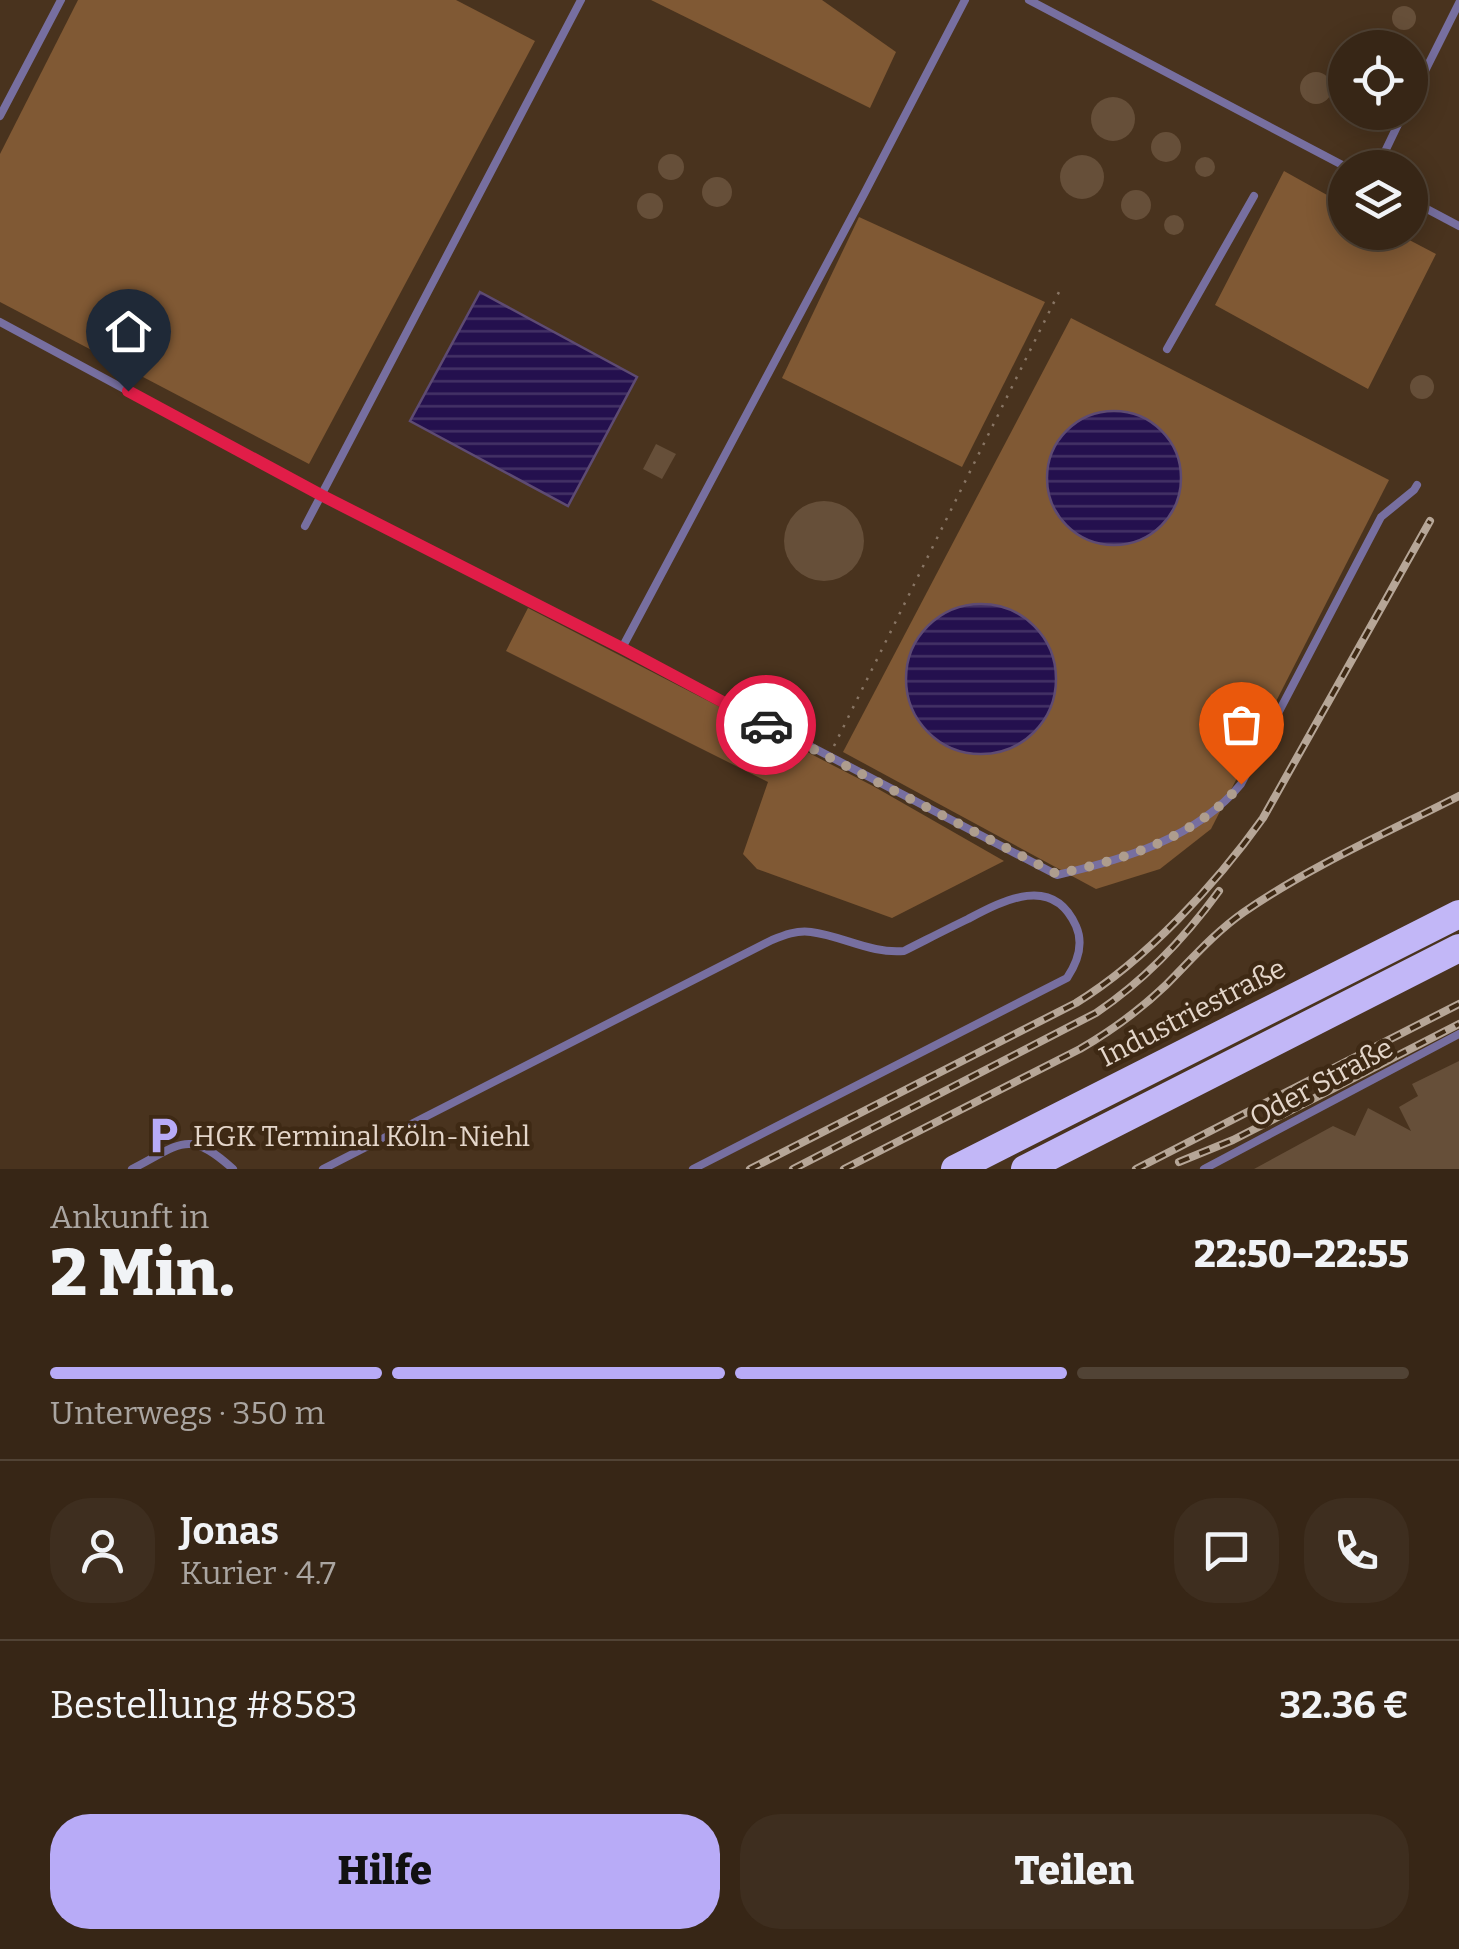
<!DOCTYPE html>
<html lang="de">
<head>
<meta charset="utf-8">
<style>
  body { margin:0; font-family:Bitter,serif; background:#3e2e1f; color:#f1f3f6; height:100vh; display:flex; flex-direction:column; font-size:38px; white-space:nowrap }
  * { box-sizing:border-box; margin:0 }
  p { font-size:32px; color:#aaa5a1 }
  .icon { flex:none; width:55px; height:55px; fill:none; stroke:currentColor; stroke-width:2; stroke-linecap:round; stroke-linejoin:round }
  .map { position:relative; height:1169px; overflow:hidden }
  .sheet { display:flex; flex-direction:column; background:#372616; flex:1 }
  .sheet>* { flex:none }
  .fabs { position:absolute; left:1328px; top:30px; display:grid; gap:20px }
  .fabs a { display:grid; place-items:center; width:100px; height:100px; border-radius:50%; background:#372616; box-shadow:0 5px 25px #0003,0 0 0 2px #514335; font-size:50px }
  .pin { position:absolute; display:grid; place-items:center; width:85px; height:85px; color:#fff; margin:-102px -42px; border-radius:50% 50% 50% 0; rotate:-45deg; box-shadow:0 0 10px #0007 }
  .pin .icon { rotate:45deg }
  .courier { position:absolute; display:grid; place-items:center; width:100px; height:100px; margin:-50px; border:8px solid #e11d48; border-radius:50%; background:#fff; color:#222; box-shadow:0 2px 12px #0007 }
  .summary em { font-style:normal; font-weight:800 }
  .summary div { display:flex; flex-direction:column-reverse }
  .summary { display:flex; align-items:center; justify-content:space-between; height:170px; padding:0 50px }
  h1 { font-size:65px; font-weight:800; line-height:75px }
  .bar { display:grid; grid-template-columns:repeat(4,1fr); gap:15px 10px; align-content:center; height:120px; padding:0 50px }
  .bar i { height:12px; border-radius:8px; background:#514335 }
  .bar .active { background:#b8abf7 }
  .bar p { grid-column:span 4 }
  .line { display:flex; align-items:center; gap:25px; padding:0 50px; border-top:2px solid #514335 }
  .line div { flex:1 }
  .round { display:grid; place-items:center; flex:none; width:105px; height:105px; border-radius:40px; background:#3e2e1f }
  .button { display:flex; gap:20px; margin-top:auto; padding:20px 50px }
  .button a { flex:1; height:115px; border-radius:40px; background:#b8abf7; color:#111; font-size:40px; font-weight:800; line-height:115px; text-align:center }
  .button a+a { background:#3e2e1f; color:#f1f3f6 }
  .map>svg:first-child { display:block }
</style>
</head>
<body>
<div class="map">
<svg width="1459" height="1169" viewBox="0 0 1459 1169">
  <defs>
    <pattern id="water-rules" width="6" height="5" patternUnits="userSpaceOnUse" patternTransform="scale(2.5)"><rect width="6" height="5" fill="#24104e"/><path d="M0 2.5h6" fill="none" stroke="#443266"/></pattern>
  </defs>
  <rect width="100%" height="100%" fill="#49331e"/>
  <g fill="#805934">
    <polygon points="78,0 456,0 535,41 309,464 0,302 0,154"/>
    <polygon points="651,0 822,0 896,52 870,108"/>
    <polygon points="1284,171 1345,205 1345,232 1396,233 1436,254 1368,389 1215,305"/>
    <polygon points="859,217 1045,302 962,467 782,378"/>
    <polygon points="1071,318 1389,480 1211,829 1160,869 1096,889 843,752"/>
    <polygon points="528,608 873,786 1004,861 892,918 757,869 743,854 768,782 506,651"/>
  </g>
  <g fill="url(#water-rules)" stroke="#5e4b73" stroke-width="2.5">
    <polygon points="480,292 637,377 568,506 410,421"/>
    <circle cx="1114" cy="478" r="67"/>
    <circle cx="981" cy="679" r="75"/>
  </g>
  <g fill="#664f39">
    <circle cx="1404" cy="18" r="12"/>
    <circle cx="1316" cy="88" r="16"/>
    <circle cx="1113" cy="119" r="22"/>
    <circle cx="1166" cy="147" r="15"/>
    <circle cx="671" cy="167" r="13"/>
    <circle cx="1082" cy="177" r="22"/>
    <circle cx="1205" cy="167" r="10"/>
    <circle cx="717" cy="192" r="15"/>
    <circle cx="1136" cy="205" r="15"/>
    <circle cx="650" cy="206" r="13"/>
    <circle cx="1174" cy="225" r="10"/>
    <circle cx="1422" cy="387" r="12"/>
    <polygon points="656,444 676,454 662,479 643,469"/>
    <circle cx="824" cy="541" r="40"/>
    <polygon points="1459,1061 1459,1169 1254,1169 1333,1126 1355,1136 1368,1108 1411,1131 1399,1107 1418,1096 1412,1084"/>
  </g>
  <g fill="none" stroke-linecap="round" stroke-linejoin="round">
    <polyline stroke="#887564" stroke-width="2.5" stroke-dasharray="2.5 8" stroke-linecap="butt" points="834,746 1060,290"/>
    <g stroke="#776fa0" stroke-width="8">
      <polyline points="1029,0 1348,168"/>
      <polyline points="1410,101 1459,3"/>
      <polyline points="0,116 61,0"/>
      <polyline points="1377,168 1404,112"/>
      <polyline points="1410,200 1459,226"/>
      <path d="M0 322 321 495 622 648 1057 875C1122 860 1197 838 1241 784L1381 517 1414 490 1417 485"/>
      <polyline points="1167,349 1254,196"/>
      <polyline points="305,526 581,0"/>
      <polyline points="622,648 864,194 965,0"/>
      <path d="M132 1169C181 1144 188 1128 233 1169"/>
      <path d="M323 1169 772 940C784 935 797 930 811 932 843 936 871 954 904 951 926 940 947 929 968 919 1004 900 1053 874 1076 926 1084 944 1077 963 1067 978L693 1169"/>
      <polyline points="1204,1169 1459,1034"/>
    </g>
    <g stroke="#c2b7f7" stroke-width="28">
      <polyline points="955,1169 1459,914"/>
      <polyline points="1025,1169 1459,948"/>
    </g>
    <defs>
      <g id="rail">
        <polyline points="1179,1162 1233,1140 1459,1024"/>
        <path d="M750 1169 1076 1003C1146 960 1216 884 1263 818L1430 521"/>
        <path d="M793 1169 1096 1013C1145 980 1184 939 1219 891"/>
        <path d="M844 1169 1080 1049C1111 1031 1140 1010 1166 985 1191 960 1214 933 1244 912 1309 867 1388 832 1459 796"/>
        <polyline points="1136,1169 1459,1004"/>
      </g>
    </defs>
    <use href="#rail" stroke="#b6a697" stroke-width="8"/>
    <use href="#rail" stroke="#3e2914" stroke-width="4" stroke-dasharray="11" stroke-linecap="butt"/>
  </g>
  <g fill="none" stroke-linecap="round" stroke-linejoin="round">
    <path stroke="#ae9d8e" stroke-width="10" stroke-dasharray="0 18" d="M766 725 1057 874C1123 860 1196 838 1241 784"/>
    <polyline stroke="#e11d48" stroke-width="12" points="128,391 321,495 622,648 766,725"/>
  </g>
  <defs>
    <symbol id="parking-bare" viewBox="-9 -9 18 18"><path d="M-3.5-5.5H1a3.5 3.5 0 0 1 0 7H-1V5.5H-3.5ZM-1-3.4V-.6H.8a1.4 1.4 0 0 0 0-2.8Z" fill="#b8abf7" stroke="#3e2914" stroke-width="2.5" paint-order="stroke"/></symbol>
  </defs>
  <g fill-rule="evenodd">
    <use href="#parking-bare" x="136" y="1108" width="55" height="55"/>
  </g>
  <g text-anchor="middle" stroke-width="9" stroke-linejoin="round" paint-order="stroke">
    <g font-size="28" fill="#e4d6ca" stroke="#3e2914">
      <text transform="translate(1192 1012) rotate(-27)" y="10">Industriestraße</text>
      <text transform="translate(1321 1082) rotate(-28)" y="10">Oder Straße</text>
    </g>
    <g font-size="28" fill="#e4d6ca" stroke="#3e2914" text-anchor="start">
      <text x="193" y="1146">HGK Terminal Köln-Niehl</text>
    </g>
  </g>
</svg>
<div class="fabs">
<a><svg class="icon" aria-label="locate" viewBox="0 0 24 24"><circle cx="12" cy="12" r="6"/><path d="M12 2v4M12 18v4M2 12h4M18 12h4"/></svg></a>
<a><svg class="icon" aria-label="layers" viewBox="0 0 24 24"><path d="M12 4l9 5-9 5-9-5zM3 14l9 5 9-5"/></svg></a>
</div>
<div class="pin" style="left:1241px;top:784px;background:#ea580c"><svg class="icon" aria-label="bag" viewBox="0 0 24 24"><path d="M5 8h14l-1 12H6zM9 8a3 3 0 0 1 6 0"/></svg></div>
<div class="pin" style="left:128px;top:391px;background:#1f2937"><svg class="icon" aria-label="home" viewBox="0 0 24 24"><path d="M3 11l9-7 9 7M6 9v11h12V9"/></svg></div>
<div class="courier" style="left:766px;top:725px"><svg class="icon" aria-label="car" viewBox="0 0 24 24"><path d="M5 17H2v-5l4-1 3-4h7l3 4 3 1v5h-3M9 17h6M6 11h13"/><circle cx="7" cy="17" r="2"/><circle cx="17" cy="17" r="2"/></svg></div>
</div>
<section class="sheet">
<div class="summary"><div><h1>2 Min.</h1><p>Ankunft in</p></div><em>22:50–22:55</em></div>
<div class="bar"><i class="active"></i><i class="active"></i><i class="active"></i><i></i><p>Unterwegs · 350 m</p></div>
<div class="line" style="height:180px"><a class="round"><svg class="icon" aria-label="person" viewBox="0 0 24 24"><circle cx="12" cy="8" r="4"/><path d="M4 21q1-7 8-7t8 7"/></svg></a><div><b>Jonas</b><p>Kurier · 4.7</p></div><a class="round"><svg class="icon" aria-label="chat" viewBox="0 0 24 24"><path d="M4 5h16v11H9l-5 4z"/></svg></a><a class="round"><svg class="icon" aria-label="phone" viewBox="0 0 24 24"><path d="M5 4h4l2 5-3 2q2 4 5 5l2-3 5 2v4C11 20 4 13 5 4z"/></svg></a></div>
<div class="line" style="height:130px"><div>Bestellung #8583</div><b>32.36 €</b></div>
<div class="button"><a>Hilfe</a><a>Teilen</a></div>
</section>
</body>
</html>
